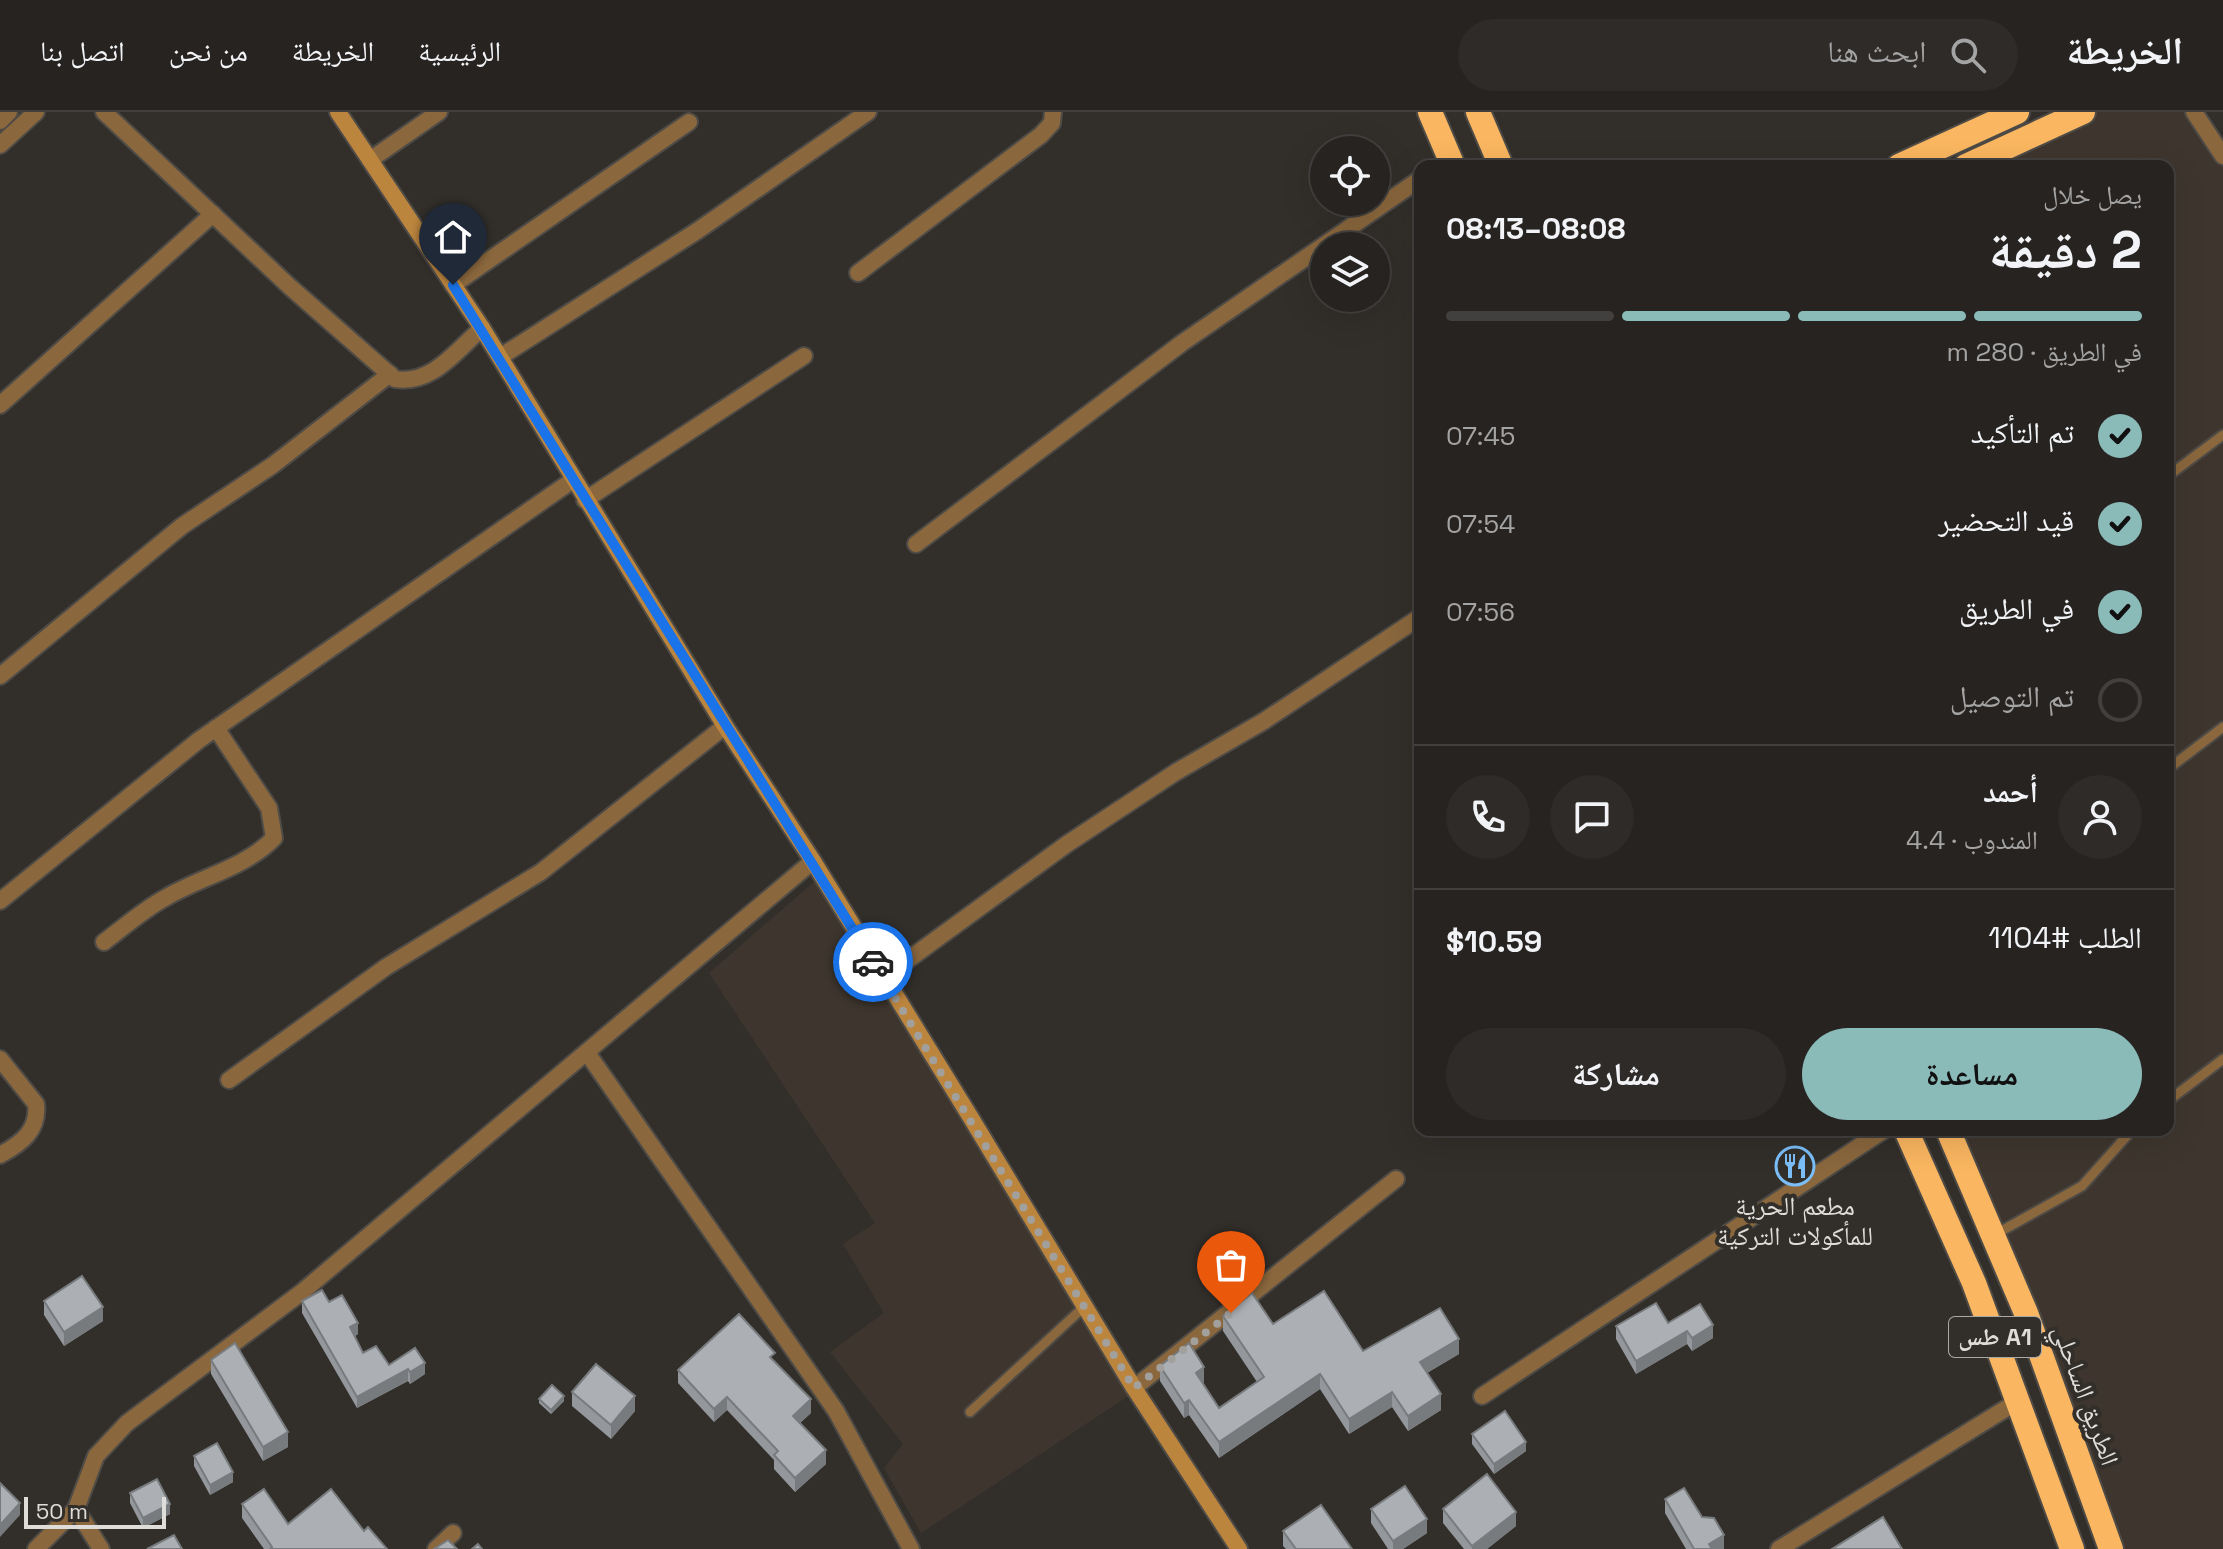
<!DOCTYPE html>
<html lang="ar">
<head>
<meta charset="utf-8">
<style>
  body { margin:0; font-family:"Space Grotesk","Noto Naskh Arabic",sans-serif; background:#2e2b29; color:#f1f3f6; direction:rtl; height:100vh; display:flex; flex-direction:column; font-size:30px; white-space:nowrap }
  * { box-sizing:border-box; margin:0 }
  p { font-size:26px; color:#a4a4a5 }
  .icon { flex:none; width:44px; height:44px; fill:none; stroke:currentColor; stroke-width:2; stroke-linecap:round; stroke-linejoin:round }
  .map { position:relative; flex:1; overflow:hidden; direction:ltr }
  .panel { position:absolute; left:1414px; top:48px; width:760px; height:976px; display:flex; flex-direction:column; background:#262320; border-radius:16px; box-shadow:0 8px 32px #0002,0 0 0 2px #42403e; direction:rtl }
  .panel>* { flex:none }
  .fabs { position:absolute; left:1310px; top:24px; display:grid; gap:16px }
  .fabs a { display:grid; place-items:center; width:80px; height:80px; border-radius:50%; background:#262320; box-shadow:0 8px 32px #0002,0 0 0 2px #42403e; font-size:40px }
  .scale { position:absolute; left:24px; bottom:20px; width:142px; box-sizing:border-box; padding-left:8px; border:4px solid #dfddda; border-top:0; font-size:22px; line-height:28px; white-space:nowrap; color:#dfddda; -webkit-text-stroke:6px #322f2b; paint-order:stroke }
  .pin { position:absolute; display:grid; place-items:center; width:68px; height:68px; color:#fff; margin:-82px -34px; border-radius:50% 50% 50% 0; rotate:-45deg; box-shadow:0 0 8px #0007 }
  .pin .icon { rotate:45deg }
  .courier { position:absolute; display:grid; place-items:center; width:80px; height:80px; margin:-40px; border:6px solid #1a73e8; border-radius:50%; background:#fff; color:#222; box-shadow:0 2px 10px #0007 }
  .overview em { font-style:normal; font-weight:800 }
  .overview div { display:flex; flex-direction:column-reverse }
  .overview { display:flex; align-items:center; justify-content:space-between; height:136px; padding:0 32px }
  h1 { font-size:52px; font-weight:800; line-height:60px }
  .bar { display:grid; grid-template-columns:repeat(4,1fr); gap:12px 8px; align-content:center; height:96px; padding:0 32px }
  .bar i { height:10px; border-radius:6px; background:#42403e }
  .bar .on { background:#8bbbb9 }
  .bar p { grid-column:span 4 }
  .line { display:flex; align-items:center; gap:20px; padding:0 32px; border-top:2px solid #42403e }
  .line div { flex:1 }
  .round { display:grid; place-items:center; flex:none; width:84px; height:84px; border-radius:42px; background:#2e2b29 }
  ol { padding:0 32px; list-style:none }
  li { display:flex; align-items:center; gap:24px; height:88px }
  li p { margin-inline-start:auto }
  li .icon { padding:8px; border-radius:50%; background:#8bbbb9; color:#111; stroke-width:4 }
  li:last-child { color:#a4a4a5 }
  li i { width:44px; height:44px; border:4px solid #42403e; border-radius:50% }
  .action { display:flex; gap:16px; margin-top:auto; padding:16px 32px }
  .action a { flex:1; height:92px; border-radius:48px; background:#8bbbb9; color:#111; font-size:32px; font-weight:800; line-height:92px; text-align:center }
  .action a+a { background:#2e2b29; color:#f1f3f6 }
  header { display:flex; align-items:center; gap:48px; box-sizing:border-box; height:112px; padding:0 40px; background:#262320; border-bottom:2px solid #42403e }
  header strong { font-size:38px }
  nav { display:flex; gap:44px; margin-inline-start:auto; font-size:28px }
  .search { width:560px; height:72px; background:#2e2b29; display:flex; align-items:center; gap:20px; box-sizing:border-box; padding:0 28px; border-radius:44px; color:#a4a4a5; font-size:30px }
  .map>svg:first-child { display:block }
</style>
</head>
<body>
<header>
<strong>الخريطة</strong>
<div class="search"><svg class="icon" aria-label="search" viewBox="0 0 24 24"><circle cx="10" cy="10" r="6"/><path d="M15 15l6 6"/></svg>ابحث هنا</div>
<nav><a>الرئيسية</a><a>الخريطة</a><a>من نحن</a><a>اتصل بنا</a></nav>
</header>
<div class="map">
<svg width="2223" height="1437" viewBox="0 0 2223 1437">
  <rect width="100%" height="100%" fill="#322f2b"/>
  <g fill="#3e362e">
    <polygon points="2083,0 2194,0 2223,44 2223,1437 2111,1437 1948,1018 2168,1018 2168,54 1966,54"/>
    <polygon points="829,757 1133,1281 921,1421 884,1356 903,1332 830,1240 884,1201 843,1132 875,1111 709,861"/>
  </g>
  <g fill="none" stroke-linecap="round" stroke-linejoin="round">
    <defs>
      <g id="lane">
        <polyline points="2168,364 2223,323"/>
        <polyline points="2168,657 2223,615"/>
        <polyline points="2168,989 2223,947"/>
        <polyline points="1994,1123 2082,1074 2132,1018"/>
        <polyline points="970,1300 1086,1193"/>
      </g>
      <g id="street">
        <path d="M104 0 289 174 395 267C432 273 456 239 482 216"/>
        <polyline points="2194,0 2223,44"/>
        <polyline points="0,9 9,0"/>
        <polyline points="0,33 36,0"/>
        <polyline points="370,48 439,0"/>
        <polyline points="858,161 1041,23 1052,11 1053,0"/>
        <polyline points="453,173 689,10"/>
        <polyline points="500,245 697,119 868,0"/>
        <polyline points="0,293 213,102"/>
        <polyline points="585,388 804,244"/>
        <polyline points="916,432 1182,231 1420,67"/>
        <polyline points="0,564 182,414 273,353 390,262"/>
        <polyline points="0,789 199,628 573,368"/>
        <path d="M104 830C124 815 143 798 165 786 200 765 245 756 274 726L269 696 216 616"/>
        <polyline points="883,866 1067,732 1176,660 1264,609 1420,505"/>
        <polyline points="588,942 836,1299 911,1437"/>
        <path d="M0 947 36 992C39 1018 22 1031 0 1043"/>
        <polyline points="229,968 386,855 541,760 725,614"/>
        <polyline points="1134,1276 1396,1067"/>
        <polyline points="1482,1284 1884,1018"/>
        <polyline points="76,1397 101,1437"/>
        <polyline points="36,1437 76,1397 96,1344 127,1311 302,1180 813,749"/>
        <polyline points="436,1437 453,1421"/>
        <polyline points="1779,1437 2018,1289"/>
      </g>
      <polyline id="secondary" points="338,0 482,216 725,614 813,749 971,1006 1134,1276 1239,1437"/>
      <g id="highway">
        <polyline points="1430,0 1453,54"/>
        <polyline points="1478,0 1501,54"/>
        <polyline points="1899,54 2017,0"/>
        <polyline points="1966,54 2083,0"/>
        <polyline points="1906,1018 1974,1171 2072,1437"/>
        <polyline points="1948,1018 2026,1201 2111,1437"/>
      </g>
    </defs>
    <use href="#lane" stroke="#4e4b47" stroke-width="13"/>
    <use href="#street" stroke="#4e4b47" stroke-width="20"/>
    <use href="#secondary" stroke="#4e4b47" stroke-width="20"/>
    <use href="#highway" stroke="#4e4b47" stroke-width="28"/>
    <use href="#lane" stroke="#8a673d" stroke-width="9"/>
    <use href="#street" stroke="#8a673d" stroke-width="16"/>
    <use href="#secondary" stroke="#bc853e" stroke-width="16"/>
    <use href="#highway" stroke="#fab660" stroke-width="24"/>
  </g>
  <g fill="#94979b">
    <polygon points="44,1189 103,1209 64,1234 44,1203"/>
    <polygon points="302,1189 329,1190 358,1222 355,1224 363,1241 389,1253 425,1262 410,1272 408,1269 357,1296 302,1201"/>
    <polygon points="1223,1204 1273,1212 1363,1239 1459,1242 1427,1261 1441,1298 1408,1319 1392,1295 1349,1322 1320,1277 1219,1346 1189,1303 1184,1306 1160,1269 1160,1254 1204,1270 1203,1271 1219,1296 1257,1270 1223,1219"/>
    <polygon points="1668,1211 1713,1226 1692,1239 1687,1232 1636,1262 1616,1227 1616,1214"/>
    <polygon points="211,1248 288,1335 263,1349 211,1262"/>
    <polygon points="775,1249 811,1301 800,1311 826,1352 795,1380 774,1357 774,1348 727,1298 714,1310 678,1271 678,1258"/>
    <polygon points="572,1280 635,1299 611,1327 572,1294"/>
    <polygon points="539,1287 564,1289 551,1302 539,1291"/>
    <polygon points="1472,1322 1526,1339 1494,1362 1472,1332"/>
    <polygon points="194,1344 233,1370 210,1383 194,1354"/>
    <polygon points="130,1381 170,1402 143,1416 130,1391"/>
    <polygon points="1665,1387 1702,1405 1724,1437 1686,1437 1665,1401"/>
    <polygon points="242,1392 288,1412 364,1419 387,1437 264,1437 242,1406"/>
    <polygon points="1371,1397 1427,1421 1403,1437 1388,1437 1371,1411"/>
    <polygon points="1443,1397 1516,1414 1487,1437 1464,1437 1443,1411"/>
    <polygon points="1283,1419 1352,1437 1286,1437 1283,1434"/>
  </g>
  <g fill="#787b7e">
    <polygon points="103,1195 103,1209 64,1234 64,1220"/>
    <polygon points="358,1211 358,1222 350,1227 350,1215"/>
    <polygon points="1713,1213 1713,1226 1692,1239 1692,1226"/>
    <polygon points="1687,1219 1687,1232 1636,1262 1636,1249"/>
    <polygon points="1459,1227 1459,1242 1420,1265 1420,1250"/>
    <polygon points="425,1251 425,1262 410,1272 410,1260"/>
    <polygon points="1204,1255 1204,1270 1196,1276 1196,1261"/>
    <polygon points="408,1257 408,1269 357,1296 357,1285"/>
    <polygon points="1320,1262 1320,1277 1219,1346 1219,1330"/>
    <polygon points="1392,1280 1392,1295 1349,1322 1349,1307"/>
    <polygon points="1441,1282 1441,1298 1408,1319 1408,1304"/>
    <polygon points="564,1284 564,1289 551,1302 551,1298"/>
    <polygon points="635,1284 635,1299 611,1327 611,1313"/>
    <polygon points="727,1285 727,1298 714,1310 714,1297"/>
    <polygon points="811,1287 811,1301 793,1317 793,1304"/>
    <polygon points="1189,1288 1189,1303 1184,1306 1184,1291"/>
    <polygon points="288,1320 288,1335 263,1349 263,1335"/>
    <polygon points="1526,1330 1526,1339 1494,1362 1494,1352"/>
    <polygon points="826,1338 826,1352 795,1380 795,1366"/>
    <polygon points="233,1360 233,1370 210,1383 210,1373"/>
    <polygon points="20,1391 20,1403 0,1425 0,1413"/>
    <polygon points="170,1392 170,1402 143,1416 143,1406"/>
    <polygon points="1516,1400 1516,1414 1487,1437 1472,1437 1472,1434"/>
    <polygon points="1427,1407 1427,1421 1403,1437 1393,1437 1393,1429"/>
    <polygon points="1724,1423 1724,1437 1709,1437 1709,1432"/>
  </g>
  <g fill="#acb0b4" stroke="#787b7e" stroke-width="2">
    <polygon points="82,1164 103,1195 64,1220 44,1189"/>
    <polygon points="322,1178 329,1190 342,1183 358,1211 350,1215 363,1241 376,1234 389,1253 415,1236 425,1251 410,1260 408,1257 357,1285 302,1189"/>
    <polygon points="1324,1179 1363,1239 1440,1196 1459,1227 1420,1250 1441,1282 1408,1304 1392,1280 1349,1307 1320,1262 1219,1330 1189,1288 1184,1291 1160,1254 1189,1231 1204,1255 1196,1261 1219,1296 1264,1265 1223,1204 1252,1181 1273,1212"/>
    <polygon points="1656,1191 1668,1211 1700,1192 1713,1213 1692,1226 1687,1219 1636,1249 1616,1214"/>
    <polygon points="739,1202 775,1241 770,1245 811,1287 793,1304 826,1338 795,1366 774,1343 778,1339 727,1285 714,1297 678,1258"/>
    <polygon points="235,1231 288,1320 263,1335 211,1248"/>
    <polygon points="596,1252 635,1284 611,1313 572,1280"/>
    <polygon points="552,1273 564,1284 551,1298 539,1287"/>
    <polygon points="1505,1299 1526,1330 1494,1352 1472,1322"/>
    <polygon points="217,1331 233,1360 210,1373 194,1344"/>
    <polygon points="1487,1362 1516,1400 1472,1434 1443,1397"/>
    <polygon points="157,1367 170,1392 143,1406 130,1381"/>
    <polygon points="0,1371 20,1391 0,1413"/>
    <polygon points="1405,1374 1427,1407 1393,1429 1371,1397"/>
    <polygon points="1684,1376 1702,1405 1714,1406 1724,1423 1709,1432 1712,1437 1694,1437 1665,1387"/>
    <polygon points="264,1377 288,1412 331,1377 364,1419 368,1415 387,1437 270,1437 272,1435 242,1392"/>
    <polygon points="1321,1393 1352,1437 1296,1437 1283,1419"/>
    <polygon points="1883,1405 1902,1437 1832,1437"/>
    <polygon points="174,1423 182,1437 147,1437"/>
    <polygon points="448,1428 457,1437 434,1437"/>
    <polygon points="478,1432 482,1437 472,1437"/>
  </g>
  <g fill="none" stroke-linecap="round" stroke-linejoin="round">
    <polyline stroke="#a2a09d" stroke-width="8" stroke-dasharray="0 14.4" points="873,850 1134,1276 1231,1201"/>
    <polyline stroke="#1a73e8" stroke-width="10" points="453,173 873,850"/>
  </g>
  <defs>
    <symbol id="restaurant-ring" viewBox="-11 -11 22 22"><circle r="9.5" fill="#322f2b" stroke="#7bbef8" stroke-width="1.5"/><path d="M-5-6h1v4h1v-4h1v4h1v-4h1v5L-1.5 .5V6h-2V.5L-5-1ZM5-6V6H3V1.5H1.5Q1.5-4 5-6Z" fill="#7bbef8"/></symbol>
  </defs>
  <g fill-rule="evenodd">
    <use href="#restaurant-ring" x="1773" y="1032" width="44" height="44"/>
  </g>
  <g text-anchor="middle" stroke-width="8" stroke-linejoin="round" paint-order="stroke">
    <rect fill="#322f2b" stroke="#aba9a6" stroke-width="2" x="1949" y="1205" width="92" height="40" rx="6"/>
    <g font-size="24" font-weight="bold" fill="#dfddda">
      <text x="1995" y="1233">طس A1</text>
    </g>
    <g font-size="26" fill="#dfddda" stroke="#322f2b">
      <text x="1795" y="1103">مطعم الحرية<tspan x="1795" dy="30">للمأكولات التركية</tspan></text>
    </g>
    <g font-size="26" fill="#dfddda" stroke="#322f2b">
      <text transform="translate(2086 1283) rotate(70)" y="9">الطريق الساحلي</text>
    </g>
  </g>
</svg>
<div class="fabs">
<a><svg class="icon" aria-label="locate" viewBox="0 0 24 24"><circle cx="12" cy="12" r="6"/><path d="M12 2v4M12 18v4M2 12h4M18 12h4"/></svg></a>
<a><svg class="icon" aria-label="layers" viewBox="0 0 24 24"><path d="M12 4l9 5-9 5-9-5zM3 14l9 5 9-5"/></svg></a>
</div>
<div class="scale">50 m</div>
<div class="pin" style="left:1231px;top:1201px;background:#ea580c"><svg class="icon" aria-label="bag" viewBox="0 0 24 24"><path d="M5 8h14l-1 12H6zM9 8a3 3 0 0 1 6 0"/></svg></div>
<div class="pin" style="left:453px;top:173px;background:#1f2937"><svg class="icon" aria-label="home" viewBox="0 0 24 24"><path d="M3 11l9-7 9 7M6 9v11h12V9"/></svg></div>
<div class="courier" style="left:873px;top:850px"><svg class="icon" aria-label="car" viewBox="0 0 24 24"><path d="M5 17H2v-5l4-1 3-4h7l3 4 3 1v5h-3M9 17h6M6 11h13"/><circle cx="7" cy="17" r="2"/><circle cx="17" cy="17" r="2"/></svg></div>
<section class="panel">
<div class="overview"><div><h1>2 دقيقة</h1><p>يصل خلال</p></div><em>08:08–08:13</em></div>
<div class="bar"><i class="on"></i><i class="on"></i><i class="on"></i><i></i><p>في الطريق · 280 m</p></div>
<ol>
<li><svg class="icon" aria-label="check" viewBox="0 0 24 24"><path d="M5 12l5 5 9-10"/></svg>تم التأكيد<p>07:45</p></li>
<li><svg class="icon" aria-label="check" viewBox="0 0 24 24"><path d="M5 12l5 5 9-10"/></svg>قيد التحضير<p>07:54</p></li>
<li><svg class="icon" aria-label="check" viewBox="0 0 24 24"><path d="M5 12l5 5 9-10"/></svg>في الطريق<p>07:56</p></li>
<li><i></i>تم التوصيل</li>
</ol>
<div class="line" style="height:144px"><a class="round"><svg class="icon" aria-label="person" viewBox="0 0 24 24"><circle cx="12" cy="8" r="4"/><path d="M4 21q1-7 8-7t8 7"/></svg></a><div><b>أحمد</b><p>المندوب · 4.4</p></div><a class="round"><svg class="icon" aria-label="chat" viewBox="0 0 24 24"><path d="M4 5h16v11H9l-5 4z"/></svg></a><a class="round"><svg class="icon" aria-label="phone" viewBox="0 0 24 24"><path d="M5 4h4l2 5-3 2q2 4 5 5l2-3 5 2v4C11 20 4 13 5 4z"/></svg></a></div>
<div class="line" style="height:104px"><div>الطلب #1104</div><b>$10.59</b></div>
<div class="action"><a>مساعدة</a><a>مشاركة</a></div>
</section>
</div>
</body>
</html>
